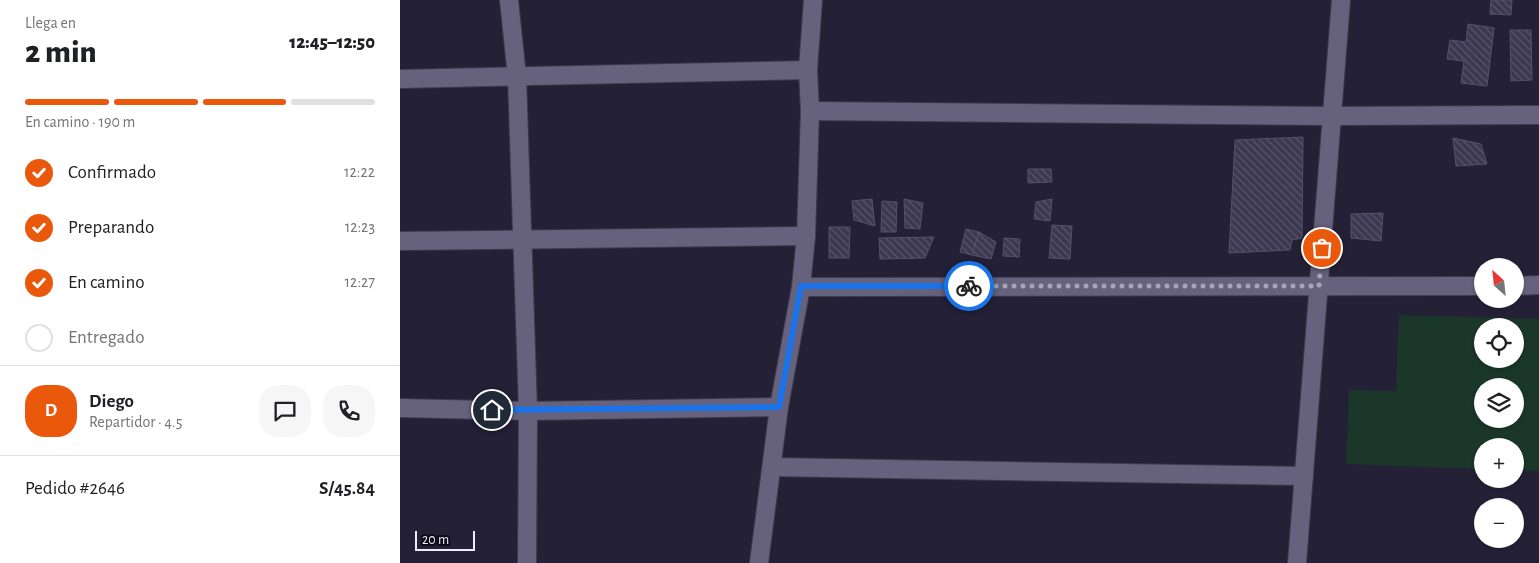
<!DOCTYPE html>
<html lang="es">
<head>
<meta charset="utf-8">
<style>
  body { margin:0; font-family:"Alegreya Sans",sans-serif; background:#f6f6f6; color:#202124; height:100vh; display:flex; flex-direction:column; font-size:19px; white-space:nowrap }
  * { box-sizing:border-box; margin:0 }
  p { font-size:16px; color:#757577 }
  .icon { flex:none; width:28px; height:28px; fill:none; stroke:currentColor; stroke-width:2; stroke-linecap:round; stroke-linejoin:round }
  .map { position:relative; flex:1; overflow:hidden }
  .side { display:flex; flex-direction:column; background:#fff; width:400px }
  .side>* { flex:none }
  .needle { width:32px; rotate:333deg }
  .buttons { position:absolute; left:1074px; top:258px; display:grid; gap:10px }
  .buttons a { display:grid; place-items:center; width:50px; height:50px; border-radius:50%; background:#fff; box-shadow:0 1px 4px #0004; font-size:25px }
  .scale { position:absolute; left:15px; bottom:12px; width:60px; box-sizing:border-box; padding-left:5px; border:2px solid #eeecfc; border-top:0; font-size:14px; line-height:18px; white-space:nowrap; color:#eeecfc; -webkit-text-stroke:4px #0d0c16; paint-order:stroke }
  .pin { position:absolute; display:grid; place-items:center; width:42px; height:42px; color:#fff; margin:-21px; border:2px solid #fff; border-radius:50%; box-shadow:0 1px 5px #0007 }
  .courier { position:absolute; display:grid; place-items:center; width:50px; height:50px; margin:-25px; border:4px solid #1a73e8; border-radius:50%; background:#fff; color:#222; box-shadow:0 1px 6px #0007 }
  .head em { font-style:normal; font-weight:800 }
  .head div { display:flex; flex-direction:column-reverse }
  .head { display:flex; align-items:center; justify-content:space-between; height:85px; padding:0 25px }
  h1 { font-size:32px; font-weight:800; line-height:38px }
  .bar { display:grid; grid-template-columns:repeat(4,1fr); gap:8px 5px; align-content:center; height:60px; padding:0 25px }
  .bar i { height:6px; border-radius:4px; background:#e0e0e0 }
  .bar .selected { background:#ea580c }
  .bar p { grid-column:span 4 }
  .line { display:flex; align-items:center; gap:12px; padding:0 25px; border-top:1px solid #e0e0e0 }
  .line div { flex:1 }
  .round { display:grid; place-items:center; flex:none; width:52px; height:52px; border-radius:20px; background:#f6f6f6 }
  ol { padding:0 25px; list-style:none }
  li { display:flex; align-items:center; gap:15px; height:55px }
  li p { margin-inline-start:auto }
  li .icon { padding:5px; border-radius:50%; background:#ea580c; color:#fff; stroke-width:4 }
  li:last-child { color:#757577 }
  li i { width:28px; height:28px; border:2px solid #e0e0e0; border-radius:50% }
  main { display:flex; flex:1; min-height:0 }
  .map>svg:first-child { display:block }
</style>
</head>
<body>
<main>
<section class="side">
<div class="head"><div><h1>2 min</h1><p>Llega en</p></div><em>12:45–12:50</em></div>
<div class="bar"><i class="selected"></i><i class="selected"></i><i class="selected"></i><i></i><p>En camino · 190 m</p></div>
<ol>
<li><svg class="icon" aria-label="check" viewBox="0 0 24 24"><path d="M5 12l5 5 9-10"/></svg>Confirmado<p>12:22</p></li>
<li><svg class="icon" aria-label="check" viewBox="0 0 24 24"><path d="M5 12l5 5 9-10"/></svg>Preparando<p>12:23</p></li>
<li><svg class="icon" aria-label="check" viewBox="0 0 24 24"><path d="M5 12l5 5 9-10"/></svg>En camino<p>12:27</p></li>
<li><i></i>Entregado</li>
</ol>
<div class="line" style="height:90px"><b class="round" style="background:#ea580c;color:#fff">D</b><div><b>Diego</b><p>Repartidor · 4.5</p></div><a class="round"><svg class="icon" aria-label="chat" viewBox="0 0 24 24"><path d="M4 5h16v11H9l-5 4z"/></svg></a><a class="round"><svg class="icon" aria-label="phone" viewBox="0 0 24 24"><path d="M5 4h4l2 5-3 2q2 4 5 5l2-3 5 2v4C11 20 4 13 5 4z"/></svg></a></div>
<div class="line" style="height:65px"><div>Pedido #2646</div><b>S/45.84</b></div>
</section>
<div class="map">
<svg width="1139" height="563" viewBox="0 0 1139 563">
  <defs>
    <pattern id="building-back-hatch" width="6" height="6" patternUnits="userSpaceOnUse" patternTransform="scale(1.25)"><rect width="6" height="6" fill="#3c3851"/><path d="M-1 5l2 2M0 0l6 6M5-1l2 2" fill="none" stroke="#58556b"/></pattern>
  </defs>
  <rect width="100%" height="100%" fill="#242137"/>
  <path fill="#1a3729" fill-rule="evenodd" d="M999 315 1139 319V471L1115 470V446H1082V469L946 464 949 390 996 391ZM1082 326H1115V359H1082ZM1082 386H1115V419H1082Z"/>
  <g fill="url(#building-back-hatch)" stroke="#535069">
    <polygon points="1091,0 1112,0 1111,15 1090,14"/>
    <polygon points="1068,24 1094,28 1087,86 1061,83 1064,61 1047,59 1050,40 1066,42"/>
    <polygon points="1110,30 1131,30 1132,80 1111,81"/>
    <polygon points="903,137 902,238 892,240 890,250 829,253 835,140"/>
    <polygon points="1053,138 1081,144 1087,164 1056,166"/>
    <polygon points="628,169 651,169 652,182 628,183"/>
    <polygon points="472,199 475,226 454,220 452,201"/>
    <polygon points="504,199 523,203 520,229 505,228"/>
    <polygon points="652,199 650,221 634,219 636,202"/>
    <polygon points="482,201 497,202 496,232 481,232"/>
    <polygon points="983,213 981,241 951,238 951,214"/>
    <polygon points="652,225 672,226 670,259 649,258"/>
    <polygon points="429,227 450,227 449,258 429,258"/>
    <polygon points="566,229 579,232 572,255 560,252"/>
    <polygon points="579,232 596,242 591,259 572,255"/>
    <polygon points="534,237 525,258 480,259 479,238"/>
    <polygon points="604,238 620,239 619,257 603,256"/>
  </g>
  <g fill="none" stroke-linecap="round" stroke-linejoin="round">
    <defs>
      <g id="street">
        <polyline points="109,0 117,77 128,411 127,563"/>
        <polyline points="0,79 408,70"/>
        <polyline points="410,111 932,116 1139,115"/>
        <polyline points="0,241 406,236"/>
        <polyline points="1115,286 1139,285"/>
        <polyline points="401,287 1082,286"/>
        <polyline points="0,408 128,411 379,407"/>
        <polyline points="372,467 904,476"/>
        <polyline points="359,563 379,407 401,287 406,236 410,111 408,70 413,0"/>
        <polyline points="897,563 941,0"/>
      </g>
    </defs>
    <use href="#street" stroke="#3f3c4f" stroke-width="20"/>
    <use href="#street" stroke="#66627d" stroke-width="18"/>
  </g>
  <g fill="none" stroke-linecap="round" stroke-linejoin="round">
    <polyline stroke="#a7a5b7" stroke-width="5" stroke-dasharray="0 9" points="569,286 919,286 922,248"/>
    <polyline stroke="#1a73e8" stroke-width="6" points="92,410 379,407 401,286 569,286"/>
  </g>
</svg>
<div class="buttons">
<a><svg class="needle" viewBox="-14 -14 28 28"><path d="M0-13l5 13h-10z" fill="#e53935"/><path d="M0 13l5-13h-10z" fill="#757577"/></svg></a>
<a><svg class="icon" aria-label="locate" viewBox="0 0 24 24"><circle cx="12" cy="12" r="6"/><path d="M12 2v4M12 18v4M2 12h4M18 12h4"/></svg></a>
<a><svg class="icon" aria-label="layers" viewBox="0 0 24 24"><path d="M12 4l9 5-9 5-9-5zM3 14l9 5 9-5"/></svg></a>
<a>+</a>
<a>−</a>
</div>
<div class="scale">20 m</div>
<div class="pin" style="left:922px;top:248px;background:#ea580c"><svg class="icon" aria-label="bag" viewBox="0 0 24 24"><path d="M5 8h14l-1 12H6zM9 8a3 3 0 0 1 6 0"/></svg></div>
<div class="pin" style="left:92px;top:410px;background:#1f2937"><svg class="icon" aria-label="home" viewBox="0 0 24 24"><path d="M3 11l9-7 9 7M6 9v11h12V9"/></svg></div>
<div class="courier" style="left:569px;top:286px"><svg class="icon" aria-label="bike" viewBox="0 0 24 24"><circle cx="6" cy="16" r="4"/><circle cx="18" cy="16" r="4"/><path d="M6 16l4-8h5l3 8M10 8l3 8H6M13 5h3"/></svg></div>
</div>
</main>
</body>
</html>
